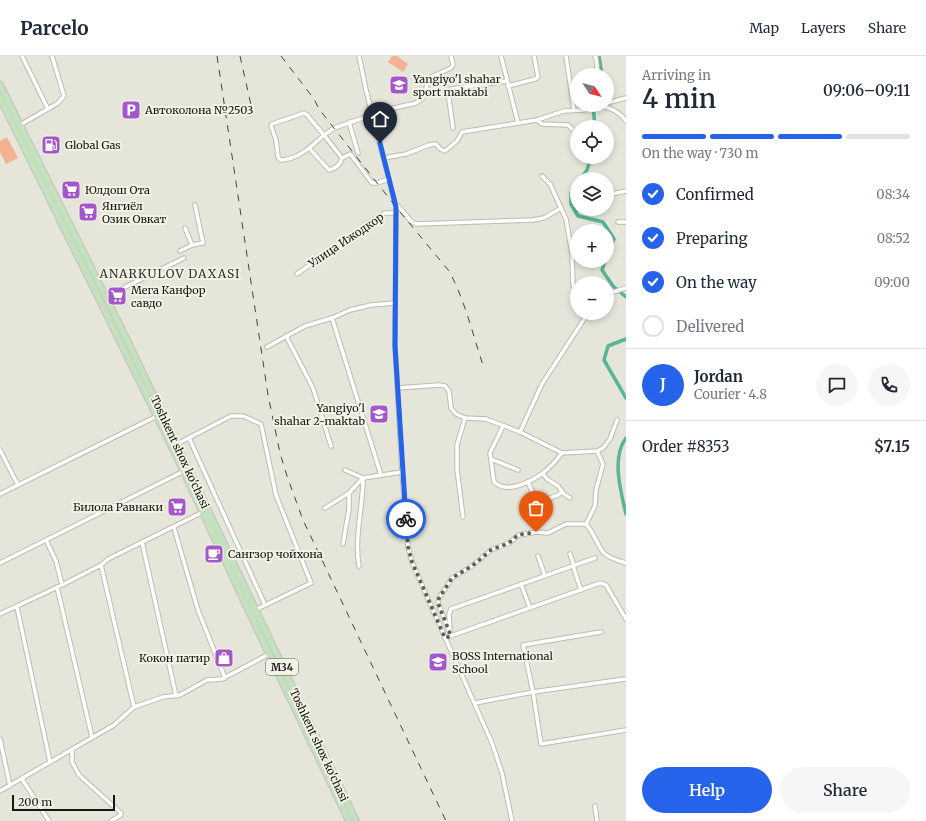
<!DOCTYPE html>
<html lang="en">
<head>
<meta charset="utf-8">
<style>
  body { margin:0; font-family:Merriweather,serif; background:#f6f6f7; color:#1f2937; height:100vh; display:flex; flex-direction:column; font-size:15px; white-space:nowrap }
  * { box-sizing:border-box; margin:0 }
  p { font-size:13px; color:#747a83 }
  .icon { flex:none; width:22px; height:22px; fill:none; stroke:currentColor; stroke-width:2; stroke-linecap:round; stroke-linejoin:round }
  .map { position:relative; flex:1; overflow:hidden }
  .drawer { display:flex; flex-direction:column; background:#fff; width:300px }
  .drawer>* { flex:none }
  .needle { width:26px; rotate:126deg }
  .buttons { position:absolute; left:570px; top:12px; display:grid; gap:8px }
  .buttons a { display:grid; place-items:center; width:44px; height:44px; border-radius:50%; background:#fff; box-shadow:0 2px 6px #0003; font-size:20px }
  .scale { position:absolute; left:12px; bottom:10px; width:103px; box-sizing:border-box; padding-left:4px; border:2px solid #171713; border-top:0; font-size:11px; line-height:14px; white-space:nowrap; color:#171713; -webkit-text-stroke:3px #f2f2e6; paint-order:stroke }
  .pin { position:absolute; display:grid; place-items:center; width:34px; height:34px; color:#fff; margin:-41px -17px; border-radius:50% 50% 50% 0; rotate:-45deg; box-shadow:0 0 4px #0007 }
  .pin .icon { rotate:45deg }
  .courier { position:absolute; display:grid; place-items:center; width:40px; height:40px; margin:-20px; border:3px solid #2563eb; border-radius:50%; background:#fff; color:#222; box-shadow:0 1px 5px #0007 }
  .headline em { font-style:normal; font-weight:600 }
  .headline div { display:flex; flex-direction:column-reverse }
  .headline { display:flex; align-items:center; justify-content:space-between; height:68px; padding:0 16px }
  h1 { font-size:26px; font-weight:600; line-height:30px }
  .bar { display:grid; grid-template-columns:repeat(4,1fr); gap:6px 4px; align-content:center; height:48px; padding:0 16px }
  .bar i { height:5px; border-radius:3px; background:#e0e1e3 }
  .bar .on { background:#2563eb }
  .bar p { grid-column:span 4 }
  .line { display:flex; align-items:center; gap:10px; padding:0 16px; border-top:1px solid #e0e1e3 }
  .line div { flex:1 }
  .round { display:grid; place-items:center; flex:none; width:42px; height:42px; border-radius:21px; background:#f6f6f7 }
  ol { padding:0 16px; list-style:none }
  li { display:flex; align-items:center; gap:12px; height:44px }
  li p { margin-inline-start:auto }
  li .icon { padding:4px; border-radius:50%; background:#2563eb; color:#fff; stroke-width:4 }
  li:last-child { color:#747a83 }
  li i { width:22px; height:22px; border:2px solid #e0e1e3; border-radius:50% }
  .cta { display:flex; gap:8px; margin-top:auto; padding:8px 16px }
  .cta a { flex:1; height:46px; border-radius:24px; background:#2563eb; color:#fff; font-size:16px; font-weight:600; line-height:46px; text-align:center }
  .cta a+a { background:#f6f6f7; color:#1f2937 }
  header { display:flex; align-items:center; gap:24px; box-sizing:border-box; height:56px; padding:0 20px; background:#fff; border-bottom:1px solid #e0e1e3 }
  header strong { font-size:19px }
  nav { display:flex; gap:22px; margin-inline-start:auto; font-size:14px }
  main { display:flex; flex:1; min-height:0 }
  .map>svg:first-child { display:block }
</style>
</head>
<body>
<header>
<strong>Parcelo</strong>
<nav><a>Map</a><a>Layers</a><a>Share</a></nav>
</header>
<main>
<div class="map">
<svg width="626" height="765" viewBox="0 0 626 765">
  <rect width="100%" height="100%" fill="#e5e5d9"/>
  <g fill="#f3b294">
    <polygon points="392,0 397,0 408,8 403,16 388,6"/>
    <polygon points="7,81 18,102 6,108 0,96 0,85"/>
  </g>
  <g fill="none" stroke-linecap="round" stroke-linejoin="round">
    <g stroke="#56b696" stroke-width="3.5">
      <polyline points="599,0 602,19"/>
      <polyline points="593,49 595,71"/>
      <polyline points="581,123 587,114 591,101"/>
      <polyline points="577,128 571,137 571,148 578,160 603,166 614,183 607,200"/>
      <polyline points="605,205 602,214 613,230 626,241"/>
      <polyline points="626,283 608,290 604,304 626,342"/>
      <path d="M626 382C611 402 621 436 626 458"/>
    </g>
    <defs>
      <g id="minor">
        <polyline points="22,0 48,53"/>
        <polyline points="359,0 366,34 396,151 395,290 402,416 408,491 412,506 428,543 492,687 502,717 512,765"/>
        <polyline points="501,0 518,67"/>
        <polyline points="566,0 574,54"/>
        <polyline points="595,0 596,2 598,19"/>
        <polyline points="508,30 535,23 538,21 534,0"/>
        <polyline points="607,47 626,42"/>
        <path d="M602 50C612 53 620 56 626 65"/>
        <path d="M304 57 307 59 324 79C312 90 298 104 280 104L278 101 276 84 271 70 272 68Z"/>
        <polyline points="372,57 416,47 423,42 429,22 451,12 453,9 451,0"/>
        <polyline points="537,64 542,68 568,69 572,73"/>
        <polyline points="349,66 358,97"/>
        <polyline points="20,69 58,47 64,40 52,0"/>
        <polyline points="453,72 448,36 451,33 507,25"/>
        <path d="M309 92 329 114C335 113 341 108 342 102L324 79 334 72 372 59"/>
        <polyline points="342,102 350,98 352,100 372,127 377,127 389,123"/>
        <polyline points="384,102 406,98 429,89 436,88 440,93 445,95 457,85 462,76 537,64 564,55 584,54 603,49"/>
        <polyline points="542,120 550,128 566,163 572,198 573,229 577,237"/>
        <polyline points="607,139 626,135"/>
        <polyline points="397,149 411,165 416,168 532,164 544,162 561,152"/>
        <polyline points="618,166 626,166"/>
        <polyline points="185,172 192,189 203,187 195,149"/>
        <polyline points="180,195 192,189"/>
        <polyline points="297,218 374,163 385,157 396,157"/>
        <polyline points="607,238 626,232"/>
        <polyline points="105,241 184,202"/>
        <polyline points="332,262 381,419"/>
        <polyline points="286,280 313,332 331,390"/>
        <polyline points="267,291 305,270 332,262 350,254 371,249 395,247"/>
        <polyline points="397,332 439,329 445,330 449,335 451,352 456,358 465,362 486,363 520,376 562,397 597,395 603,392 610,383 617,364"/>
        <path d="M503 370 490 397 494 426C501 432 508 432 517 430 537 424 550 413 562 397"/>
        <polyline points="520,376 542,328 588,257"/>
        <polyline points="189,382 265,549"/>
        <polyline points="177,388 231,360 243,360 261,368 276,439 311,527 255,554"/>
        <polyline points="0,394 18,429"/>
        <polyline points="491,403 518,414"/>
        <polyline points="345,414 363,422 402,416"/>
        <polyline points="543,418 547,423 558,430 564,438 570,442"/>
        <polyline points="528,426 534,440"/>
        <polyline points="0,438 157,360"/>
        <polyline points="545,444 558,439 562,436"/>
        <polyline points="325,452 349,437 363,422"/>
        <polyline points="463,461 457,413 457,389 465,362"/>
        <polyline points="586,468 595,450 596,434 603,408 597,395"/>
        <polyline points="174,472 198,554 225,622"/>
        <polyline points="46,484 56,505 62,529"/>
        <polyline points="142,486 176,640"/>
        <polyline points="343,488 349,453 349,437"/>
        <polyline points="570,498 574,510"/>
        <polyline points="538,500 545,520"/>
        <polyline points="0,507 184,415"/>
        <polyline points="101,509 134,651"/>
        <path d="M359 510C354 481 363 452 363 422"/>
        <polyline points="573,510 581,534"/>
        <polyline points="521,528 530,552"/>
        <polyline points="57,531 92,681"/>
        <polyline points="17,551 50,706"/>
        <polyline points="0,558 62,529 101,509 108,503 203,456"/>
        <polyline points="450,575 449,558 451,553 595,502"/>
        <polyline points="601,576 523,589 533,636 541,688 626,674"/>
        <path d="M450 577 438 547 439 542 452 522 472 510 491 494 509 487 519 479 536 476 548 477 566 468H586C593 475 600 495 605 498 611 503 619 505 626 507"/>
        <polyline points="445,582 600,527 606,529 626,563"/>
        <polyline points="475,647 533,636 625,623 626,623"/>
        <polyline points="0,683 10,730"/>
        <polyline points="72,693 72,706 79,719 121,757 121,759 111,765"/>
        <polyline points="22,723 49,765"/>
        <polyline points="0,735 114,669 134,651 163,641 180,639 207,624 222,623 269,598"/>
        <polyline points="595,750 597,765"/>
      </g>
      <g id="primary">
        <polyline points="0,29 127,284 356,765"/>
        <polyline points="0,42 175,397 269,598 349,765"/>
      </g>
    </defs>
    <use href="#minor" stroke="#bcbcb1" stroke-width="5.5"/>
    <use href="#primary" stroke="#c3c3c2" stroke-width="8"/>
    <use href="#minor" stroke="#fff" stroke-width="3.5"/>
    <use href="#primary" stroke="#c4e0bc" stroke-width="6"/>
    <g stroke="#45453f" stroke-width="1" stroke-dasharray="7 7" stroke-linecap="butt">
      <polyline points="217,0 268,339 280,397 287,420 303,464 446,765"/>
      <polyline points="240,0 253,58"/>
      <path d="M281 0 314 43 319 53 396 151 449 215C465 244 473 280 484 312"/>
    </g>
  </g>
  <g fill="none" stroke-linecap="round" stroke-linejoin="round">
    <polyline stroke="#5f5f58" stroke-width="4" stroke-dasharray="0 7.2" points="406,463 408,491 412,506 445,582 451,580 438,547 439,542 452,522 472,510 491,494 509,487 518,479 536,476"/>
    <polyline stroke="#2563eb" stroke-width="5" points="380,87 396,151 395,290 406,463"/>
  </g>
  <defs>
    <symbol id="school-square" viewBox="-11 -11 22 22"><rect x="-9" y="-9" width="18" height="18" rx="4" fill="#a357ca" stroke="#f2f2e6"/><path d="M0-5L7-2L0 1L-7-2ZM-4 1L0 2.5L4 1V4Q0 6-4 4Z" fill="#fff"/></symbol>
    <symbol id="parking-square" viewBox="-11 -11 22 22"><rect x="-9" y="-9" width="18" height="18" rx="4" fill="#a357ca" stroke="#f2f2e6"/><path d="M-3.5-5.5H1a3.5 3.5 0 0 1 0 7H-1V5.5H-3.5ZM-1-3.4V-.6H.8a1.4 1.4 0 0 0 0-2.8Z" fill="#fff"/></symbol>
    <symbol id="fuel-square" viewBox="-11 -11 22 22"><rect x="-9" y="-9" width="18" height="18" rx="4" fill="#a357ca" stroke="#f2f2e6"/><path d="M-5.5-6h7V0h2V4h1.3V-2.5L3-4.5l.8-.8L6-3V5H2.5V1h-1V6h-7ZM-4.2-4.7v3.2H.2V-4.7Z" fill="#fff"/></symbol>
    <symbol id="supermarket-square" viewBox="-11 -11 22 22"><rect x="-9" y="-9" width="18" height="18" rx="4" fill="#a357ca" stroke="#f2f2e6"/><path d="M-6-5.5h2.5l.6 2H6L4.5 2H-2.5L-4.4-4H-6ZM-1.5 3.2a1.3 1.3 0 1 0 .1 0ZM3 3.2a1.3 1.3 0 1 0 .1 0Z" fill="#fff"/></symbol>
    <symbol id="cafe-square" viewBox="-11 -11 22 22"><rect x="-9" y="-9" width="18" height="18" rx="4" fill="#a357ca" stroke="#f2f2e6"/><path d="M-5.5-4.5H6V0H3Q3 3.5 0 3.5H-2.5Q-5.5 3.5-5.5 0ZM3-3.2v2h1.7v-2ZM-6 4.5H4V6H-6Z" fill="#fff"/></symbol>
    <symbol id="shop-square" viewBox="-11 -11 22 22"><rect x="-9" y="-9" width="18" height="18" rx="4" fill="#a357ca" stroke="#f2f2e6"/><path d="M-5-2.5h2.3a2.7 3.5 0 0 1 5.4 0H5L5.5 6h-11ZM-1.5-2.5h3a1.5 2.3 0 0 0-3 0Z" fill="#fff"/></symbol>
  </defs>
  <g fill-rule="evenodd">
    <use href="#school-square" x="388" y="18" width="22" height="22"/>
    <use href="#parking-square" x="120" y="43" width="22" height="22"/>
    <use href="#fuel-square" x="40" y="78" width="22" height="22"/>
    <use href="#supermarket-square" x="60" y="123" width="22" height="22"/>
    <use href="#supermarket-square" x="77" y="145" width="22" height="22"/>
    <use href="#supermarket-square" x="106" y="229" width="22" height="22"/>
    <use href="#school-square" x="368" y="347" width="22" height="22"/>
    <use href="#supermarket-square" x="166" y="440" width="22" height="22"/>
    <use href="#cafe-square" x="203" y="487" width="22" height="22"/>
    <use href="#shop-square" x="213" y="591" width="22" height="22"/>
    <use href="#school-square" x="427" y="595" width="22" height="22"/>
  </g>
  <g text-anchor="middle" stroke-width="4" stroke-linejoin="round" paint-order="stroke">
    <rect fill="#f2f2e6" stroke="#595952" stroke-width="1" x="266" y="603" width="32" height="16" rx="3"/>
    <g font-size="10" font-weight="bold" fill="#171713">
      <text x="282" y="615">M34</text>
    </g>
    <g font-size="11" fill="#171713" stroke="#f2f2e6" text-anchor="start">
      <text x="413" y="27">Yangiyo'l shahar<tspan x="413" dy="13">sport maktabi</tspan></text>
      <text x="145" y="58">Автоколона №2503</text>
      <text x="65" y="93">Global Gas</text>
      <text x="85" y="138">Юлдош Ота</text>
      <text x="102" y="154">Янгиёл<tspan x="102" dy="13">Озик Овкат</tspan></text>
      <text x="131" y="238">Мега Канфор<tspan x="131" dy="13">савдо</tspan></text>
      <text x="365" y="356" text-anchor="end">Yangiyo'l<tspan x="365" dy="13">shahar 2-maktab</tspan></text>
      <text x="163" y="455" text-anchor="end">Билола Равнаки</text>
      <text x="228" y="502">Сангзор чойхона</text>
      <text x="452" y="604">BOSS International<tspan x="452" dy="13">School</tspan></text>
      <text x="210" y="606" text-anchor="end">Кокон патир</text>
    </g>
    <g font-size="11" fill="#171713" stroke="#f2f2e6">
      <text transform="translate(346 184) rotate(-34)" y="4">Улица Ижодкор</text>
      <text transform="translate(180 396) rotate(65)" y="4">Toshkent shox ko'chasi</text>
      <text transform="translate(319 689) rotate(65)" y="4">Toshkent shox ko'chasi</text>
    </g>
    <g font-size="12" letter-spacing="1" fill="#34342b" stroke="#f2f2e6">
      <text x="170" y="222">ANARKULOV DAXASI</text>
    </g>
  </g>
</svg>
<div class="buttons">
<a><svg class="needle" viewBox="-14 -14 28 28"><path d="M0-13l5 13h-10z" fill="#e53935"/><path d="M0 13l5-13h-10z" fill="#747a83"/></svg></a>
<a><svg class="icon" aria-label="locate" viewBox="0 0 24 24"><circle cx="12" cy="12" r="6"/><path d="M12 2v4M12 18v4M2 12h4M18 12h4"/></svg></a>
<a><svg class="icon" aria-label="layers" viewBox="0 0 24 24"><path d="M12 4l9 5-9 5-9-5zM3 14l9 5 9-5"/></svg></a>
<a>+</a>
<a>−</a>
</div>
<div class="scale">200 m</div>
<div class="pin" style="left:536px;top:476px;background:#ea580c"><svg class="icon" aria-label="bag" viewBox="0 0 24 24"><path d="M5 8h14l-1 12H6zM9 8a3 3 0 0 1 6 0"/></svg></div>
<div class="pin" style="left:380px;top:87px;background:#1f2937"><svg class="icon" aria-label="home" viewBox="0 0 24 24"><path d="M3 11l9-7 9 7M6 9v11h12V9"/></svg></div>
<div class="courier" style="left:406px;top:463px"><svg class="icon" aria-label="bike" viewBox="0 0 24 24"><circle cx="6" cy="16" r="4"/><circle cx="18" cy="16" r="4"/><path d="M6 16l4-8h5l3 8M10 8l3 8H6M13 5h3"/></svg></div>
</div>
<section class="drawer">
<div class="headline"><div><h1>4 min</h1><p>Arriving in</p></div><em>09:06–09:11</em></div>
<div class="bar"><i class="on"></i><i class="on"></i><i class="on"></i><i></i><p>On the way · 730 m</p></div>
<ol>
<li><svg class="icon" aria-label="check" viewBox="0 0 24 24"><path d="M5 12l5 5 9-10"/></svg>Confirmed<p>08:34</p></li>
<li><svg class="icon" aria-label="check" viewBox="0 0 24 24"><path d="M5 12l5 5 9-10"/></svg>Preparing<p>08:52</p></li>
<li><svg class="icon" aria-label="check" viewBox="0 0 24 24"><path d="M5 12l5 5 9-10"/></svg>On the way<p>09:00</p></li>
<li><i></i>Delivered</li>
</ol>
<div class="line" style="height:72px"><b class="round" style="background:#2563eb;color:#fff">J</b><div><b>Jordan</b><p>Courier · 4.8</p></div><a class="round"><svg class="icon" aria-label="chat" viewBox="0 0 24 24"><path d="M4 5h16v11H9l-5 4z"/></svg></a><a class="round"><svg class="icon" aria-label="phone" viewBox="0 0 24 24"><path d="M5 4h4l2 5-3 2q2 4 5 5l2-3 5 2v4C11 20 4 13 5 4z"/></svg></a></div>
<div class="line" style="height:52px"><div>Order #8353</div><b>$7.15</b></div>
<div class="cta"><a>Help</a><a>Share</a></div>
</section>
</main>
</body>
</html>
